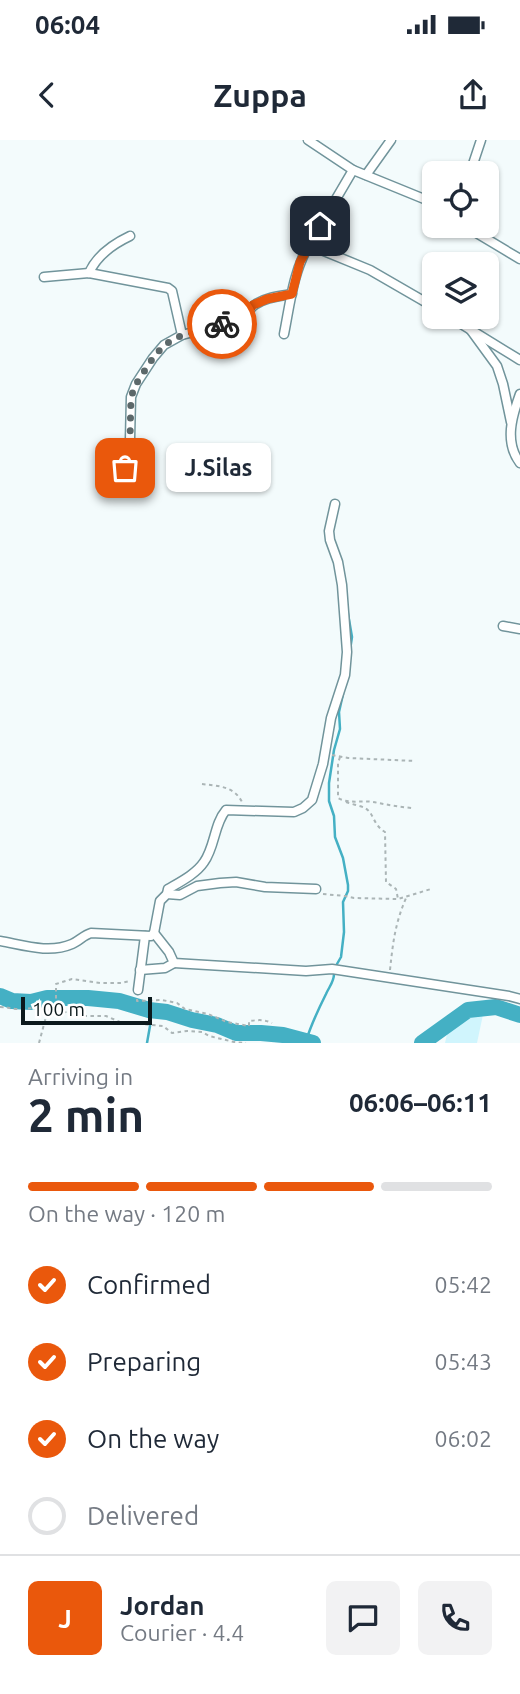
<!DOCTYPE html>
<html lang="en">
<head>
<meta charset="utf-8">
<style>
  body { margin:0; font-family:Ubuntu,sans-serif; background:#f2f2f3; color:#1f2937; height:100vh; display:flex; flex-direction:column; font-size:26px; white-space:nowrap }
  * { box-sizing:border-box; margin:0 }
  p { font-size:23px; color:#747a83 }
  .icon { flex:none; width:38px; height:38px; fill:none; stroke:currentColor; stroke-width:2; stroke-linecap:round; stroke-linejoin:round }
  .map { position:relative; height:903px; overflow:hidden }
  .drawer { display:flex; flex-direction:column; background:#fff; flex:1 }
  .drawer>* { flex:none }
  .controls { position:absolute; left:422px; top:21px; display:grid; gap:14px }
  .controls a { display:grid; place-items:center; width:77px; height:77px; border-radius:10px; background:#fff; box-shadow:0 2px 5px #0004; font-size:35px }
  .scale { position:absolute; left:21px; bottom:18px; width:131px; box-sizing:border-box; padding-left:7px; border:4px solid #0b191c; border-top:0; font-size:19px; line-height:24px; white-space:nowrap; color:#0b191c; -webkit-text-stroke:5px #fff; paint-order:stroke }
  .pin { position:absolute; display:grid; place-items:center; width:60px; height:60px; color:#fff; margin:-30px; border-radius:14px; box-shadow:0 4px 10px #0006 }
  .courier { position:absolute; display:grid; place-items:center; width:70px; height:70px; margin:-35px; border:5px solid #ea580c; border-radius:50%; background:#fff; color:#222; box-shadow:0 2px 9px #0007 }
  .bubble { position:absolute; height:49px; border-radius:10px; background:#fff; box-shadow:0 2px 5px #0004; font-size:23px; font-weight:600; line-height:49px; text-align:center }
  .head em { font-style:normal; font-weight:600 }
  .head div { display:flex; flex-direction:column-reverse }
  .head { display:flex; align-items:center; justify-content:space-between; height:119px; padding:0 28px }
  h1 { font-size:46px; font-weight:600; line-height:52px }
  .bar { display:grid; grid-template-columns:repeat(4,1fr); gap:10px 7px; align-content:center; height:84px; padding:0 28px }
  .bar i { height:9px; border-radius:5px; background:#e0e1e3 }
  .bar .on { background:#ea580c }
  .bar p { grid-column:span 4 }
  .line { display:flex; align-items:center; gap:18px; padding:0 28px; border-top:2px solid #e0e1e3 }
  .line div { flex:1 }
  .round { display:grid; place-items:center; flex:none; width:74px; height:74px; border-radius:10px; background:#f2f2f3 }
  ol { padding:0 28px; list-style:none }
  li { display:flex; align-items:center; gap:21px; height:77px }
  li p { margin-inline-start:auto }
  li .icon { padding:7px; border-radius:50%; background:#ea580c; color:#fff; stroke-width:4 }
  li:last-child { color:#747a83 }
  li i { width:38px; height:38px; border:4px solid #e0e1e3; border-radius:50% }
  .status { display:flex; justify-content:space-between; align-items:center; height:49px; padding:0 35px; background:#fff; direction:ltr }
  .status svg { height:19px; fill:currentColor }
  header { display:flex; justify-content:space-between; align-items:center; height:91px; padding:0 28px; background:#fff; font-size:32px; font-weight:600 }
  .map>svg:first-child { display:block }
</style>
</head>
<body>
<div class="status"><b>06:04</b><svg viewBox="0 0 49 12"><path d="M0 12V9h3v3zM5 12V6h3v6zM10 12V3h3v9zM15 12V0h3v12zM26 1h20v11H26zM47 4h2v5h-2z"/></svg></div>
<header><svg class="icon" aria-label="back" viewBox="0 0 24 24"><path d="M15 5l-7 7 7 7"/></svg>Zuppa<svg class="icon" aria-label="share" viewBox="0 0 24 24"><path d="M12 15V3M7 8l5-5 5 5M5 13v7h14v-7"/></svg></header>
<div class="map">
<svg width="520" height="903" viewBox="0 0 520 903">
  <rect width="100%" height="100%" fill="#f3fbfc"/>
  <polygon fill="#d0f5fd" points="484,870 477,903 445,903 448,890"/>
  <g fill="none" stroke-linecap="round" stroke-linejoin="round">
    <g stroke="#44b0c4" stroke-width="2.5">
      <polyline points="347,468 352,497 350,510"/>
      <polyline points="337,824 341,817 344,792 343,762 348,751 348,745 343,718 335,697 334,676 329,661 329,643 334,610 340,589 339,572 343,554"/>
      <path d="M306 901C311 885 318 870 326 854 329 847 334 842 334 834"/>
      <polyline points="147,903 150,886 149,870"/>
    </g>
    <g stroke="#44b0c4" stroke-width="16">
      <polyline points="0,856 12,861 31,862 47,858 88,858 119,861 149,870 167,872 192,880 217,885 236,893 261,893 283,895 313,903"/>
      <polyline points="422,903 468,870 496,867 520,875"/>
    </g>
    <defs>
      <g id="minor">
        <polyline points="308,0 353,30 309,105"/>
        <polyline points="353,30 434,63"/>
        <polyline points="470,33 481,0"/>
        <polyline points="366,35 391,0"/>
        <polyline points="469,86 475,92 520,119"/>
        <path d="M89 133C97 115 113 104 130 96"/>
        <polyline points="44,137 89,133 168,148 172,151 182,195"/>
        <polyline points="450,177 520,220"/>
        <polyline points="470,189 497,226 503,244 511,282"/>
        <path d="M284 194C290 164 293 132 309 105L370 130 434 167"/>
        <path d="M520 254C512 276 504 302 520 323"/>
        <path d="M123 345 130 299 131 257 136 244 153 218 164 205 182 195 238 180C247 176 249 168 256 164 267 157 280 156 292 154"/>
        <polyline points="503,486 520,489"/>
        <path d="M167 754 168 749C180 742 196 734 204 722 215 707 214 684 226 670L294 672 303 668 312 660 323 624 331 578 345 535 347 512 342 445 338 422 330 400 329 391 335 364"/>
        <polyline points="154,793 169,812 174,823 306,831 332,829 509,856 520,859"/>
        <path d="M0 801C23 805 49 814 72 804 79 801 84 795 91 793L151 796 154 793 160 761 167 754 180 755 197 746 220 743 236 742 265 747 316 749"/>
        <polyline points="140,830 165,828 174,823"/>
        <polyline points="138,850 145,796"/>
      </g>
    </defs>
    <use href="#minor" stroke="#71949b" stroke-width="11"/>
    <g stroke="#abb5b6" stroke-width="2" stroke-dasharray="3.5 3.5" stroke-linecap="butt">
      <polyline points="332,615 348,618 415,621"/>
      <path d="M340 617 338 623V658C351 665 364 659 378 663 389 665 400 667 412 668"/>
      <path d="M202 644C218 646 234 646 242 662"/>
      <path d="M346 662C351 664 361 666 365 668 374 673 373 685 385 692L386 742 396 749 398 759"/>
      <polyline points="323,754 345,756 354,758 398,759 431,749"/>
      <path d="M390 830C393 802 395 784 406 758"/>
      <path d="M137 859V861L162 860 177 863 185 869 208 874 227 882 249 886V881C258 880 263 879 272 883"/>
      <path d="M0 867C7 867 12 869 19 869 30 869 39 866 50 870"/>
      <polyline points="49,873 69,872 84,876 106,876 120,882 163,886 172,893 187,891 202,892 209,896 234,902 246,903"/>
      <polyline points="39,903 46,877 56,865 56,844 72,839 100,843 121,843 130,841"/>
    </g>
    <use href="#minor" stroke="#fff" stroke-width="8"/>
  </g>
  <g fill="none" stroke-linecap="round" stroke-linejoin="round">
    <polyline stroke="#5c686a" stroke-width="7" stroke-dasharray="0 12.6" points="125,328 130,299 131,257 136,244 153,218 164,205 182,195 222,184"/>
    <polyline stroke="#ea580c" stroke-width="9" points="222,184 242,179 253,165 267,159 292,154 300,122 320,86"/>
  </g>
</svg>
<div class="controls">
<a><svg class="icon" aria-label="locate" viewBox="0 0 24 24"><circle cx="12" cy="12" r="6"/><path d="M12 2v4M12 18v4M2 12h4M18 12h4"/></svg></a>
<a><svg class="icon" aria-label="layers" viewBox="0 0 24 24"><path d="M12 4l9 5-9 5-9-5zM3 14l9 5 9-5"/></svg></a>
</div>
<div class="scale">100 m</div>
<div class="pin" style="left:125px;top:328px;background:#ea580c"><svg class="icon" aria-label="bag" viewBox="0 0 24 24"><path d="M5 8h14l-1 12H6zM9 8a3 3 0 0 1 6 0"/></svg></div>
<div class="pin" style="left:320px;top:86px;background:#1f2937"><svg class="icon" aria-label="home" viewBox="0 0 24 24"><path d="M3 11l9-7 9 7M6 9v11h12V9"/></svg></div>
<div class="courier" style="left:222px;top:184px"><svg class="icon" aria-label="bike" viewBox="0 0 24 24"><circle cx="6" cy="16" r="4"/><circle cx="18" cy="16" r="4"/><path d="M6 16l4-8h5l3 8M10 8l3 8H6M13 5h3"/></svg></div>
<div class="bubble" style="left:166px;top:303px;width:105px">J.Silas</div>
</div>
<section class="drawer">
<div class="head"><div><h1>2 min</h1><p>Arriving in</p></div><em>06:06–06:11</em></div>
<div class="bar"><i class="on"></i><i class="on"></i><i class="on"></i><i></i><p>On the way · 120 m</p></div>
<ol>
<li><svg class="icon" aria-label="check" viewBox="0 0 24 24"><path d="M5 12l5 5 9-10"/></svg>Confirmed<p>05:42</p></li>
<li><svg class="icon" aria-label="check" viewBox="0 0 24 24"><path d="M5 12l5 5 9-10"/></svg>Preparing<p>05:43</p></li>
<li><svg class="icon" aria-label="check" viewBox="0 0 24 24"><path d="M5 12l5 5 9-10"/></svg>On the way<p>06:02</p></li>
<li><i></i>Delivered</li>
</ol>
<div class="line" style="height:126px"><b class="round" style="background:#ea580c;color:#fff">J</b><div><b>Jordan</b><p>Courier · 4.4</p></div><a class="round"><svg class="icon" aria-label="chat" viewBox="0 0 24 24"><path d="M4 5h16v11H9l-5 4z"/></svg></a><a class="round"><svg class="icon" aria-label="phone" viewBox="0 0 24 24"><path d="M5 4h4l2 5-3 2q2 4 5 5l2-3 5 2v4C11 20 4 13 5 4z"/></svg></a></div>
</section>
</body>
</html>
